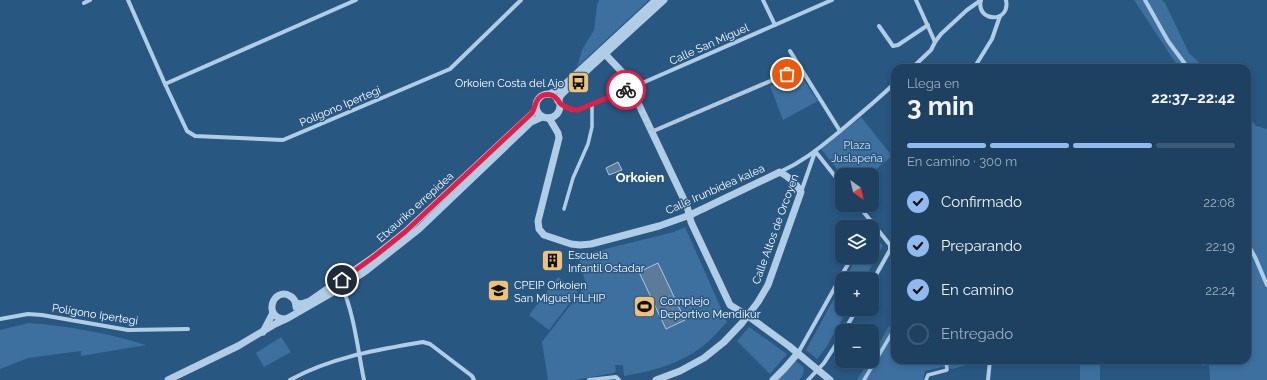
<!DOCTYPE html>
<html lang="es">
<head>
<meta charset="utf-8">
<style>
  body { margin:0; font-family:Raleway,sans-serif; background:#2b4c6b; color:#f1f3f6; height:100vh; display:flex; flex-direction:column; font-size:15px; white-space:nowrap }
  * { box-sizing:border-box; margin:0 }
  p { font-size:13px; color:#a1afbe }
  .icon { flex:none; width:22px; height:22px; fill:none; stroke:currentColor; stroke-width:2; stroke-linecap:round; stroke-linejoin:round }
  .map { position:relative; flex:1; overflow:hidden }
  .details { position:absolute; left:891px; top:64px; width:360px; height:300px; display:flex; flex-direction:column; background:#1e4162; border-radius:12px; box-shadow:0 2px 6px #0003,0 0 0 1px #3c5a77 }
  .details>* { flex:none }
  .needle { width:26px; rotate:146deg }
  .buttons { position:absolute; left:835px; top:168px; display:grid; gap:8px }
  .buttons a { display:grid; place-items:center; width:44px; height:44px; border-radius:8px; background:#1e4162; box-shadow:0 2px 6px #0003,0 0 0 1px #3c5a77; font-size:20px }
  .pin { position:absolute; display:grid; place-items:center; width:34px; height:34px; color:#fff; margin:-17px; border:2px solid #fff; border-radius:50%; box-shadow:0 1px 4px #0007 }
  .courier { position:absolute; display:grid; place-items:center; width:40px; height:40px; margin:-20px; border:3px solid #e11d48; border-radius:50%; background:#fff; color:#222; box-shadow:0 1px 5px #0007 }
  .overview em { font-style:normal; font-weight:700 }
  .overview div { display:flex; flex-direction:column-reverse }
  .overview { display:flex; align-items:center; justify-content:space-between; height:68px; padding:0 16px }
  h1 { font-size:26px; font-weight:700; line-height:30px }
  .bar { display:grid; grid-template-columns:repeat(4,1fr); gap:6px 4px; align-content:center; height:48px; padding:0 16px }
  .bar i { height:5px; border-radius:3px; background:#3c5a77 }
  .bar .current { background:#90b9f0 }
  .bar p { grid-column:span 4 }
  ol { padding:0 16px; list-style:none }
  li { display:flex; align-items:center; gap:12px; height:44px }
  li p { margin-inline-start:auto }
  li .icon { padding:4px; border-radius:50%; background:#90b9f0; color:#111; stroke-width:4 }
  li:last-child { color:#a1afbe }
  li i { width:22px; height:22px; border:2px solid #3c5a77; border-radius:50% }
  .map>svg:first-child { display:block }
</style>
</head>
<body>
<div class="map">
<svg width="1267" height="380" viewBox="0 0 1267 380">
  <rect width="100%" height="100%" fill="#285782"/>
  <g fill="#3d709f">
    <polygon points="599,0 649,0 577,67 582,50 594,30 597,5"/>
    <polygon points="1134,0 1162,0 1165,3 1189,53 1205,68 1179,68"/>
    <polygon points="798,74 801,76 818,101 783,120 770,86"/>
    <polygon points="1247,116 1256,126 1267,129 1267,380 1210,380 1209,365 1201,366 1201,360 1247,360"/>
    <polygon points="861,117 892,156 869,175 842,175 821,149"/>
    <path d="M685 227 727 322C719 330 712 339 703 346 680 364 653 371 624 376L623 365H615L616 371 614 373 575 380H548L542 342 586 285 578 254H585L674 232Z"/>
    <polygon points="873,233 883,246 864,279 845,279 857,257 872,257 872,234"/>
    <polygon points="558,277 578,292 549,330 529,315"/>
    <polygon points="842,284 842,309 848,309 825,349 817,359 806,350"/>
    <polygon points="895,316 895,360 986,360 952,369 942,367 925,371 923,380 857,380 869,361 872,361 872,355"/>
    <path d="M29 323C68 326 108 333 146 345L81 356V351L28 358 0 369V330Z"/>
    <polygon points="749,327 787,354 770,374 737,341"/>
    <polygon points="281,337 291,352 264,367 256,353"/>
    <rect x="1080" y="360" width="20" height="20"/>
    <path d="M796 361 804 368C804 373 803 376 799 380H777Z"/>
  </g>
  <g fill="#5b7b99" stroke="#a6c9e6">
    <polygon points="618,162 622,170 609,175 606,168"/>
    <polygon points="658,263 685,320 666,329 639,272"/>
  </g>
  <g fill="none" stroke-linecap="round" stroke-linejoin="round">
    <g stroke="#b1cde6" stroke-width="3.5">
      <polyline points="564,209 573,178 588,144 592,127 592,104"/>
      <polyline points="890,245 894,243 895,245"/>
      <polyline points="864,380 895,328"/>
      <polyline points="926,380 928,375 947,370 946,360"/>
    </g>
    <g stroke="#b1cde6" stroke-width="4">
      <polyline points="128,0 165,84 187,131 195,136 283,140 450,69 521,0"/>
      <polyline points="763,0 775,25"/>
      <polyline points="916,0 935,42"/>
      <path d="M981 0C975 22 1011 24 1006 0"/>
      <polyline points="1145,0 1168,41 1188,68"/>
      <polyline points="84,3 90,0"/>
      <polyline points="879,26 893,46 898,45 928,25"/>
      <polyline points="790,51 840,131"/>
      <polyline points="912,68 931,50 935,42 941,34 967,10 981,0"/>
      <polyline points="974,68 992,39 1000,16"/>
      <polyline points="165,84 356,0"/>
      <polyline points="559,103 572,110 578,110 624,91 832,0"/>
      <polyline points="651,132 801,68"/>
      <polyline points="815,151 842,185"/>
      <path d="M780 172C804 161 819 148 839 132 858 116 877 100 895 83"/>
      <polyline points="801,192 815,152"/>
      <polyline points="858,205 890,245 890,250 872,282"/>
      <polyline points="1247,243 1255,257 1267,285"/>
      <path d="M342 287C354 313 358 351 364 380"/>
      <polyline points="0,319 28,314 42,315 128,330 188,329"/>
      <polyline points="844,331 857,309"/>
      <polyline points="798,353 852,257"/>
      <path d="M290 380C331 357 377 350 423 342L430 344 472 376 474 380"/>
      <polyline points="589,380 616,377 619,380"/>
      <polyline points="808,380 824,363 842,335"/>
      <polyline points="988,380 990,360"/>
    </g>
    <g stroke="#b1cde6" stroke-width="7">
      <polyline points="605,54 622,72 631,88 687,206 691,222 730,305 748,316 789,346 830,380"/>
      <circle cx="548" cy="106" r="12"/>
      <polyline points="550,94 563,86 656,0"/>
      <polyline points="558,101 561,95 570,86 664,0"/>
      <path d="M549 118 558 133 559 138 538 221 539 229 544 235 571 244 580 245 591 244 659 226 690 215 780 172C789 177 796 183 801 192L768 285 758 302 742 323 724 342 704 358 680 371 656 380"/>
      <polyline points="296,303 301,304 310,301 375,256 405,232 520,125 533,113 536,108"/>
      <path d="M285 319C262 318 273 286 290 296 294 298 296 302 296 307"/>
      <polyline points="263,332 273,313"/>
      <polyline points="168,380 238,346 275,324 288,318 342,287 367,270 419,229 531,122 542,117"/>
      <polyline points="773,380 784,369 798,353"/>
    </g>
  </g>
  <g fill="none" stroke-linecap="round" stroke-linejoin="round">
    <polyline stroke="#b4c4d3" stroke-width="4" stroke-dasharray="0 7.2" points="626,90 631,88 651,132 787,74"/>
    <path stroke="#e11d48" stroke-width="5" d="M342 280 375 256 405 232 532 113C535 108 535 103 538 99 543 93 552 93 557 99 560 102 558 102 561 104 566 108 572 110 578 110L626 90"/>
  </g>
  <defs>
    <symbol id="bus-square" viewBox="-11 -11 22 22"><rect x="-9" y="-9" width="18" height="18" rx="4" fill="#edc278" stroke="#285782"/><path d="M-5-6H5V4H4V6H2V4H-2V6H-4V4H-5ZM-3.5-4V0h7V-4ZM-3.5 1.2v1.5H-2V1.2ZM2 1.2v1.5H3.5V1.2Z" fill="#111"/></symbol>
    <symbol id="building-square" viewBox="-11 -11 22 22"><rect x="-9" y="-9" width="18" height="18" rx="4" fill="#edc278" stroke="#285782"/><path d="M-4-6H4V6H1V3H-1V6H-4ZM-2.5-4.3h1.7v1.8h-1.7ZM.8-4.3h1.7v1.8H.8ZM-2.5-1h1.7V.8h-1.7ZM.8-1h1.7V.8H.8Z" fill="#111"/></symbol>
    <symbol id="school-square" viewBox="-11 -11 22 22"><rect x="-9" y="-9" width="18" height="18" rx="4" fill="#edc278" stroke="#285782"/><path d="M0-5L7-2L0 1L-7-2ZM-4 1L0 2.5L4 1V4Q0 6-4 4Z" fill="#111"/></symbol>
    <symbol id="stadium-square" viewBox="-11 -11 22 22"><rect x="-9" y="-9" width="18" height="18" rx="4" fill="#edc278" stroke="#285782"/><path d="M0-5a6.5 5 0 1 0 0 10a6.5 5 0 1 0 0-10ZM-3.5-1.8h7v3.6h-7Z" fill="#111"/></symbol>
  </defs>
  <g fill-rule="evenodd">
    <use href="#bus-square" x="566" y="70" width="25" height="25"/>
    <use href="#building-square" x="540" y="248" width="25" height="25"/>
    <use href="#school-square" x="486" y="278" width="25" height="25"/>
    <use href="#stadium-square" x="632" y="294" width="25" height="25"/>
  </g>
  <g text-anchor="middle" stroke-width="3" stroke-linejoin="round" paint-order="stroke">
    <g font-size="11" fill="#fff" stroke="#285782">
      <text transform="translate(709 44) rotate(-24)" y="4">Calle San Miguel</text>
      <text transform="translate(340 106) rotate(-23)" y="4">Polígono Ipertegi</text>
      <text transform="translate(715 189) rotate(-24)" y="4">Calle Irunbidea kalea</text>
      <text transform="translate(415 207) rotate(-42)" y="4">Etxauriko errepidea</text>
      <text transform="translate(775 229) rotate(-70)" y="4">Calle Altos de Orcoyen</text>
      <text transform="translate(95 314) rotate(9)" y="4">Polígono Ipertegi</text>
    </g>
    <g font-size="11" fill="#fff" stroke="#285782" text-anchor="start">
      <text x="564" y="87" text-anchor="end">Orkoien Costa del Ajo</text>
      <text x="568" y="259">Escuela<tspan x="568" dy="13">Infantil Ostadar</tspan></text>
      <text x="514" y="289">CPEIP Orkoien<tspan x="514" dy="13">San Miguel HLHIP</tspan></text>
      <text x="660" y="305">Complejo<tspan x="660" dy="13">Deportivo Mendikur</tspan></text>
    </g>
    <g font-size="11" fill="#d4e6f5" stroke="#285782">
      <text x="857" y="149">Plaza<tspan x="857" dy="13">Juslapeña</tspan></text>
    </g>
    <g font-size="13" font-weight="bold" fill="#fff" stroke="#285782">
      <text x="640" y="182">Orkoien</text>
    </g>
  </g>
</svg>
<div class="buttons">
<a><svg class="needle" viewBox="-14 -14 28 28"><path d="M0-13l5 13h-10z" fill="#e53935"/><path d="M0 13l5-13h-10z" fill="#a1afbe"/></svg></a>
<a><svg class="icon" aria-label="layers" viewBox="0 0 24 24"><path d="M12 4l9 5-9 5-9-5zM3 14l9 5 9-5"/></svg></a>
<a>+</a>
<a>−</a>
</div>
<div class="pin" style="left:787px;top:74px;background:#ea580c"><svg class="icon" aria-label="bag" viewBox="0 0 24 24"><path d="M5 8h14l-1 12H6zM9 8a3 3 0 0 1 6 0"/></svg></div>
<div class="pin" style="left:342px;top:280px;background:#1f2937"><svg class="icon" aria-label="home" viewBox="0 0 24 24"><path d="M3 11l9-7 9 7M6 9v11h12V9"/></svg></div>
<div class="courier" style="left:626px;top:90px"><svg class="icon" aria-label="bike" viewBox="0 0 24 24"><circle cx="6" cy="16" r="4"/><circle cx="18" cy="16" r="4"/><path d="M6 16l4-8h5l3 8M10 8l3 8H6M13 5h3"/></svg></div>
<section class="details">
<div class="overview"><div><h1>3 min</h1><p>Llega en</p></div><em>22:37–22:42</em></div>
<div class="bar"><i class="current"></i><i class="current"></i><i class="current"></i><i></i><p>En camino · 300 m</p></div>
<ol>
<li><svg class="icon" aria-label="check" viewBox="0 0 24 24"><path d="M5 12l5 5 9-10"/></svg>Confirmado<p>22:08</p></li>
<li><svg class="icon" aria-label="check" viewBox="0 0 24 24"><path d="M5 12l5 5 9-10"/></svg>Preparando<p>22:19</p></li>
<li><svg class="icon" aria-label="check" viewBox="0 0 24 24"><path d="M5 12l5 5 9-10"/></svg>En camino<p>22:24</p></li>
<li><i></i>Entregado</li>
</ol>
</section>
</div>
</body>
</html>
